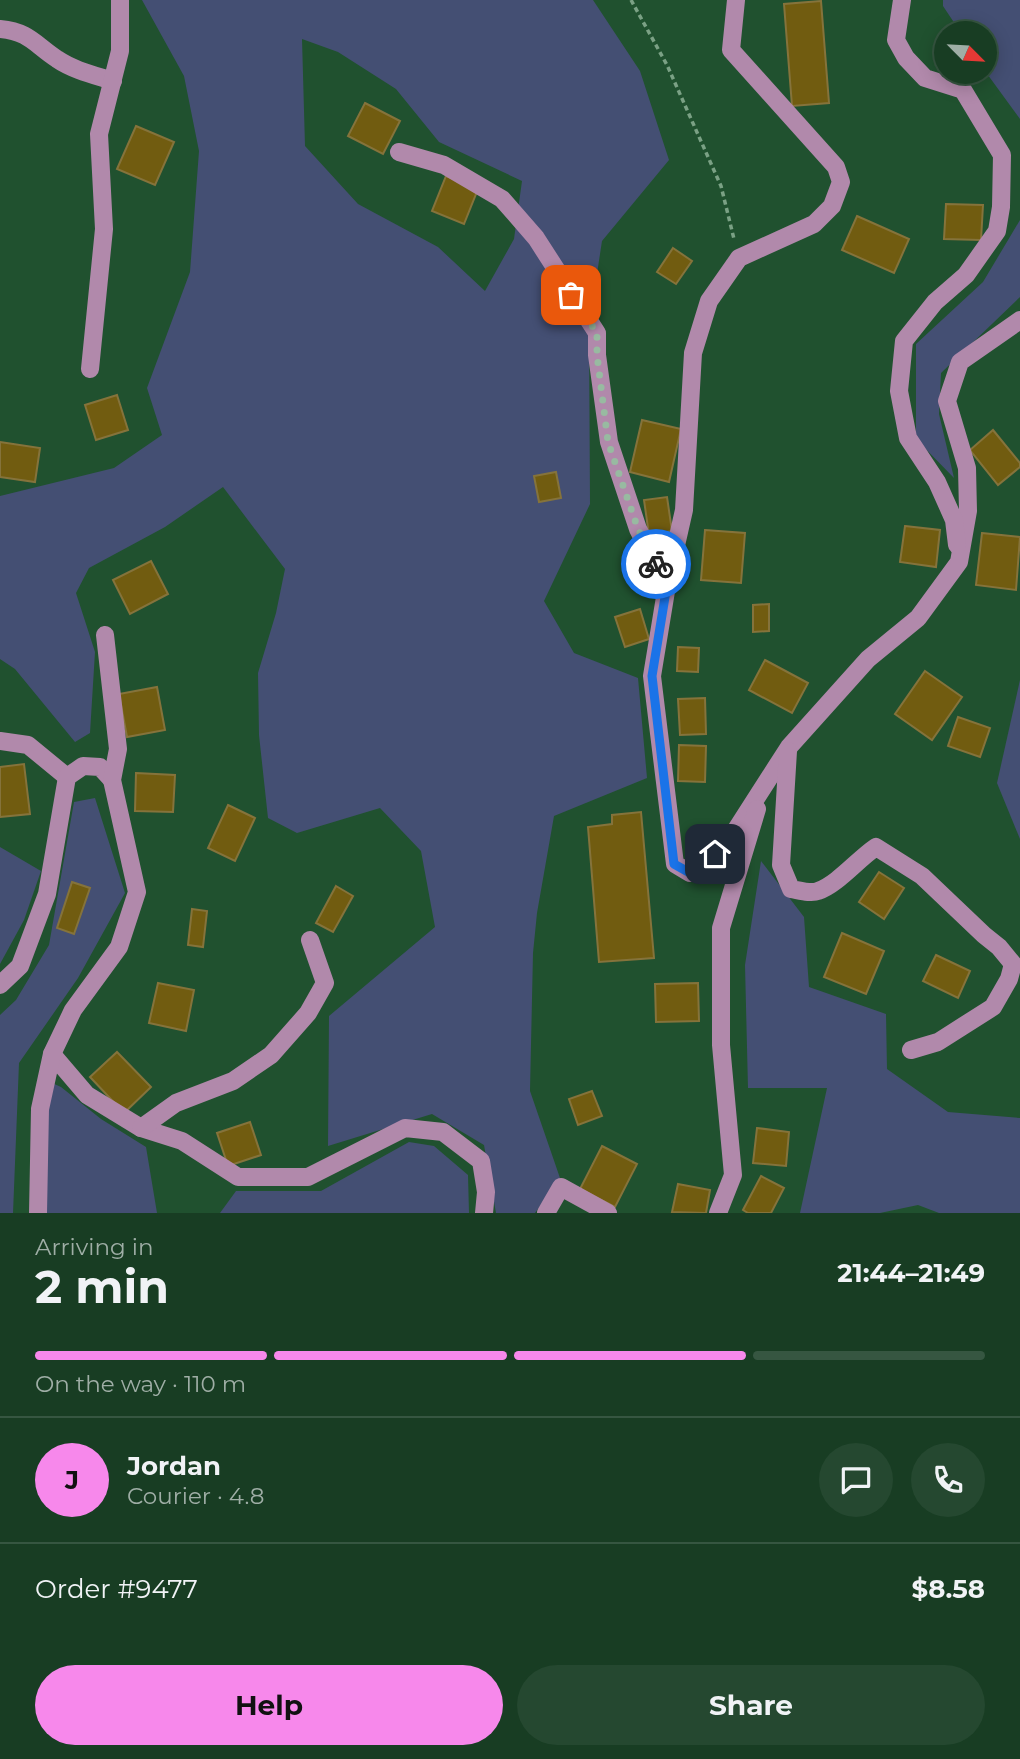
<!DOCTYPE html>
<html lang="en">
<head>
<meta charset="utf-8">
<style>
  body { margin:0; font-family:Montserrat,sans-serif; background:#254830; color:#f1f3f6; height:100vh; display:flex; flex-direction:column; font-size:26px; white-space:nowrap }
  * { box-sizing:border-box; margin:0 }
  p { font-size:23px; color:#9faea6 }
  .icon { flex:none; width:38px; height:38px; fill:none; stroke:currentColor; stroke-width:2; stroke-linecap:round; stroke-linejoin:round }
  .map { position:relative; height:1213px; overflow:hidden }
  .panel { display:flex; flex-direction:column; background:#183d23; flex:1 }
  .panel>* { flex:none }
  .needle { width:46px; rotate:114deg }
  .buttons { position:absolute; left:934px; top:21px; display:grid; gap:14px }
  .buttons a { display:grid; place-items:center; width:63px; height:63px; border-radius:50%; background:#183d23; box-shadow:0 4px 18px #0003,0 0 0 2px #365641; font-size:35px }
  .pin { position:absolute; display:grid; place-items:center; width:60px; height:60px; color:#fff; margin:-30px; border-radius:14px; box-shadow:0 4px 10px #0006 }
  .courier { position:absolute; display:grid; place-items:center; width:70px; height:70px; margin:-35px; border:5px solid #1a73e8; border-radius:50%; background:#fff; color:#222; box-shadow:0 2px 9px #0007 }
  .headline em { font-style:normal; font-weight:700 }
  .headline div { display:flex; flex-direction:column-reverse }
  .headline { display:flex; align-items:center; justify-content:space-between; height:119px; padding:0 35px }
  h1 { font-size:46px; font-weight:700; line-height:52px }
  .bar { display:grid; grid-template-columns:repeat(4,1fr); gap:10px 7px; align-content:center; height:84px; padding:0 35px }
  .bar i { height:9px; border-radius:5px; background:#365641 }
  .bar .selected { background:#f788eb }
  .bar p { grid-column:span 4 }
  .line { display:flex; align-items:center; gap:18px; padding:0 35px; border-top:2px solid #365641 }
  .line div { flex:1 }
  .round { display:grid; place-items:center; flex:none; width:74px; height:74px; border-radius:37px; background:#254830 }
  .action { display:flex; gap:14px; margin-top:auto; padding:14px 35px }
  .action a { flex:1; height:80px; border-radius:42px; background:#f788eb; color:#111; font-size:28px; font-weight:700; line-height:80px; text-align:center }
  .action a+a { background:#254830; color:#f1f3f6 }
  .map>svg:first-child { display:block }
</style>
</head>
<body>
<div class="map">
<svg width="1020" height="1213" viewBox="0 0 1020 1213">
  <rect width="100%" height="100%" fill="#20512f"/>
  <g fill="#444f73" fill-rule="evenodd">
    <path d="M142 0H593L640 71 669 160 602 241 589 326 590 504 544 601 574 653 638 678 647 778 554 816 537 913 533 953 530 1091 560 1178 535 1213H496L484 1145 432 1114 328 1146 329 1016 435 927 421 851 380 808 297 833 268 818 259 735 258 673 276 613 285 569 223 487 165 527 89 568 76 593 95 652 90 733 75 742 15 669 0 659V496L114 468 162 435 147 388 190 272 199 151 184 76ZM302 39 338 52 396 89 439 142 522 181 514 239 485 291 438 247 358 204 305 146Z"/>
    <polygon points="943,0 1020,0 1020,119 985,71 985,33 961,33 943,6"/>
    <polygon points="1020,215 1020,297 941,373 939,414 954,478 916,439 916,344 983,282 1020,220"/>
    <polygon points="1020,680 1020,839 997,783"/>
    <polygon points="95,798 125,893 78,978 19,1063 13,1213 0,1213 0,1015 16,1000 49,945 74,802"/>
    <polygon points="0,847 41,871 24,920 0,964"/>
    <polygon points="761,861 804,917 809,987 886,1014 887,1069 948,1112 1020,1118 1020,1213 939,1213 918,1205 880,1213 800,1213 827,1088 748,1088 745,965"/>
    <polygon points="50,1082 61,1087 101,1119 146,1147 157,1213 41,1213"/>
    <polygon points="409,1142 434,1146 468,1175 469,1213 220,1213 236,1191 321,1191"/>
  </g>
  <g fill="#715c10" stroke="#85733b" stroke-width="2">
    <polygon points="821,1 829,103 792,106 784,4"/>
    <polygon points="365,103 400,121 383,154 348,136"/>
    <polygon points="136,126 174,142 155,185 117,169"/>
    <polygon points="446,176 478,189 464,224 432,211"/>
    <polygon points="946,204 983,205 981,240 944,239"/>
    <polygon points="857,216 909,239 894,273 842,250"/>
    <polygon points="673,248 692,261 676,284 657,272"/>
    <polygon points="117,395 128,430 96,440 85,405"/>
    <polygon points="642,420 681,429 669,482 630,472"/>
    <polygon points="993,430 1020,463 1020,467 998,485 970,450"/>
    <polygon points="0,442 40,448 35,482 0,477"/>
    <polygon points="556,472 561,498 539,502 534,476"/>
    <polygon points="667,497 672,531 649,535 644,500"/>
    <polygon points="905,526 940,530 936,567 900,562"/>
    <polygon points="705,530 745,533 741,583 701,580"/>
    <polygon points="982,533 1020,537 1016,590 976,585"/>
    <polygon points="151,561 168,594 130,614 113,580"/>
    <polygon points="769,604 769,631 753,632 753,605"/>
    <polygon points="640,609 649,639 625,647 615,617"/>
    <polygon points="678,647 699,648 698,672 677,671"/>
    <polygon points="765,660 808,683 792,713 749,690"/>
    <polygon points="925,671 962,697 932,740 895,714"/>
    <polygon points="157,687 165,730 127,737 119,694"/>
    <polygon points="705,698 706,734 680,735 678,699"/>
    <polygon points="958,717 990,728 980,757 948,746"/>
    <polygon points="679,745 706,746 705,782 678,781"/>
    <polygon points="24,764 30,814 0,817 0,767"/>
    <polygon points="136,773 175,775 173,812 135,811"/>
    <polygon points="228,805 255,818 235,861 208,848"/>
    <polygon points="641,812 654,958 599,962 588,827 612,824 612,815"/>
    <polygon points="879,872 904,888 884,919 859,902"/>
    <polygon points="72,882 90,888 74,934 57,928"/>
    <polygon points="336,886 353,896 333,932 316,923"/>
    <polygon points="192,909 207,911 203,947 188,945"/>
    <polygon points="842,933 884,951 866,994 824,977"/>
    <polygon points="936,955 970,971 958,998 923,981"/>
    <polygon points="158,983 194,990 186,1031 149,1023"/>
    <polygon points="698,983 699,1021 656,1022 655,984"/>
    <polygon points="117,1052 151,1087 124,1113 90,1077"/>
    <polygon points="592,1091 602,1116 578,1125 569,1099"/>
    <polygon points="250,1122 261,1155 228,1166 217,1133"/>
    <polygon points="757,1128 789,1132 786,1166 753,1163"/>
    <polygon points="602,1146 637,1164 615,1207 580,1189"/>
    <polygon points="761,1176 784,1188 771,1213 748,1213 743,1210"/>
    <polygon points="678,1184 710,1190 706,1213 672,1212"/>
  </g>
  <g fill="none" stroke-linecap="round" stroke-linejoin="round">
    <polyline stroke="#7ba185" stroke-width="3.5" stroke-dasharray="5 3.5" stroke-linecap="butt" points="631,0 667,65 721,186 734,239"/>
    <g stroke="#b189ab" stroke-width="18">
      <polyline points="736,0 731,50 836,167 841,182 832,206 814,224 739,258 709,301 693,353 684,510 667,585 652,676 675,864 690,873 702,867 728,842 789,747 868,659 918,618 959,562 968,511 967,468 947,401 960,362 1020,320"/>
      <polyline points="902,0 896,40 906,58 925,78 963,90 1002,155 1001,207 997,231 966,275 935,302 904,341 899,391 908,438 937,482 954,520 957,545"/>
      <path d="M0 29C30 32 34 44 57 59 73 70 94 75 113 81"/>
      <polyline points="399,152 444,165 502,199 536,238 597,333 597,355 609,442 638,529 667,585"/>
      <polyline points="90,369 104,229 99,134 120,51 120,0"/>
      <polyline points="0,741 28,745 67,777"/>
      <path d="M788 751 781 865 791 889C798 890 811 894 818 891 838 884 858 859 876 847L922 876 984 935 999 947 1013 964 1009 979 993 1007 938 1042 911 1050"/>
      <polyline points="0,985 20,966 47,894 67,777 83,766 100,767 112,780"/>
      <polyline points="52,1054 87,1095 141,1128 182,1141 238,1177 308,1177 405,1128 443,1132 481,1161 486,1192 484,1213"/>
      <polyline points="141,1128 176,1103 233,1081 271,1055 308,1013 325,983 310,940"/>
      <polyline points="38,1213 40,1109 52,1054 73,1010 119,947 137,892 112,780 118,749 105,635"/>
      <polyline points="546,1213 561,1187 608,1213"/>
      <polyline points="718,1213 733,1175 721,1045 721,928 757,809"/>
    </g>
  </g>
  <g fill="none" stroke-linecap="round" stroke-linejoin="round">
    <polyline stroke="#98baa1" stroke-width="7" stroke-dasharray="0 12.6" points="571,295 597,333 597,355 608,442 638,529 656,564"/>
    <polyline stroke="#1a73e8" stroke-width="9" points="656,564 667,585 652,676 674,864 690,873 702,867 715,854"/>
  </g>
</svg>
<div class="buttons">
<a><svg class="needle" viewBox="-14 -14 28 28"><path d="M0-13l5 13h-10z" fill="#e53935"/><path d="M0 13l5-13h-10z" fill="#9faea6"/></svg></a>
</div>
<div class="pin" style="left:571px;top:295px;background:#ea580c"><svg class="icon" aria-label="bag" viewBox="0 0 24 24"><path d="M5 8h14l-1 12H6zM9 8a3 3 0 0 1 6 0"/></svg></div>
<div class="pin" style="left:715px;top:854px;background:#1f2937"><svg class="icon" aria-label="home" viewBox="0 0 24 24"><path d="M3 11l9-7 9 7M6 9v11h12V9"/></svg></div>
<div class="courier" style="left:656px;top:564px"><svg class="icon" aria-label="bike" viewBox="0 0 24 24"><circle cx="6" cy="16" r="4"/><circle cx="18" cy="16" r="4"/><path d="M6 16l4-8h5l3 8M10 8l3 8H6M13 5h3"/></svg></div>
</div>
<section class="panel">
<div class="headline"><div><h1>2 min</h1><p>Arriving in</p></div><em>21:44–21:49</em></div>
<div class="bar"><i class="selected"></i><i class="selected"></i><i class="selected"></i><i></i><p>On the way · 110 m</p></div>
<div class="line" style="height:126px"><b class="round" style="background:#f788eb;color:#111">J</b><div><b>Jordan</b><p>Courier · 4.8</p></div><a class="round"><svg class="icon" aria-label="chat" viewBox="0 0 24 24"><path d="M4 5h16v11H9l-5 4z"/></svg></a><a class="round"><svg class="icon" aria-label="phone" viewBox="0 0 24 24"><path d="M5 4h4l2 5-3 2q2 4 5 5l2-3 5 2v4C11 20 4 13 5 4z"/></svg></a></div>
<div class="line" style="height:91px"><div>Order #9477</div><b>$8.58</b></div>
<div class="action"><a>Help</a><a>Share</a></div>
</section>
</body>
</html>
